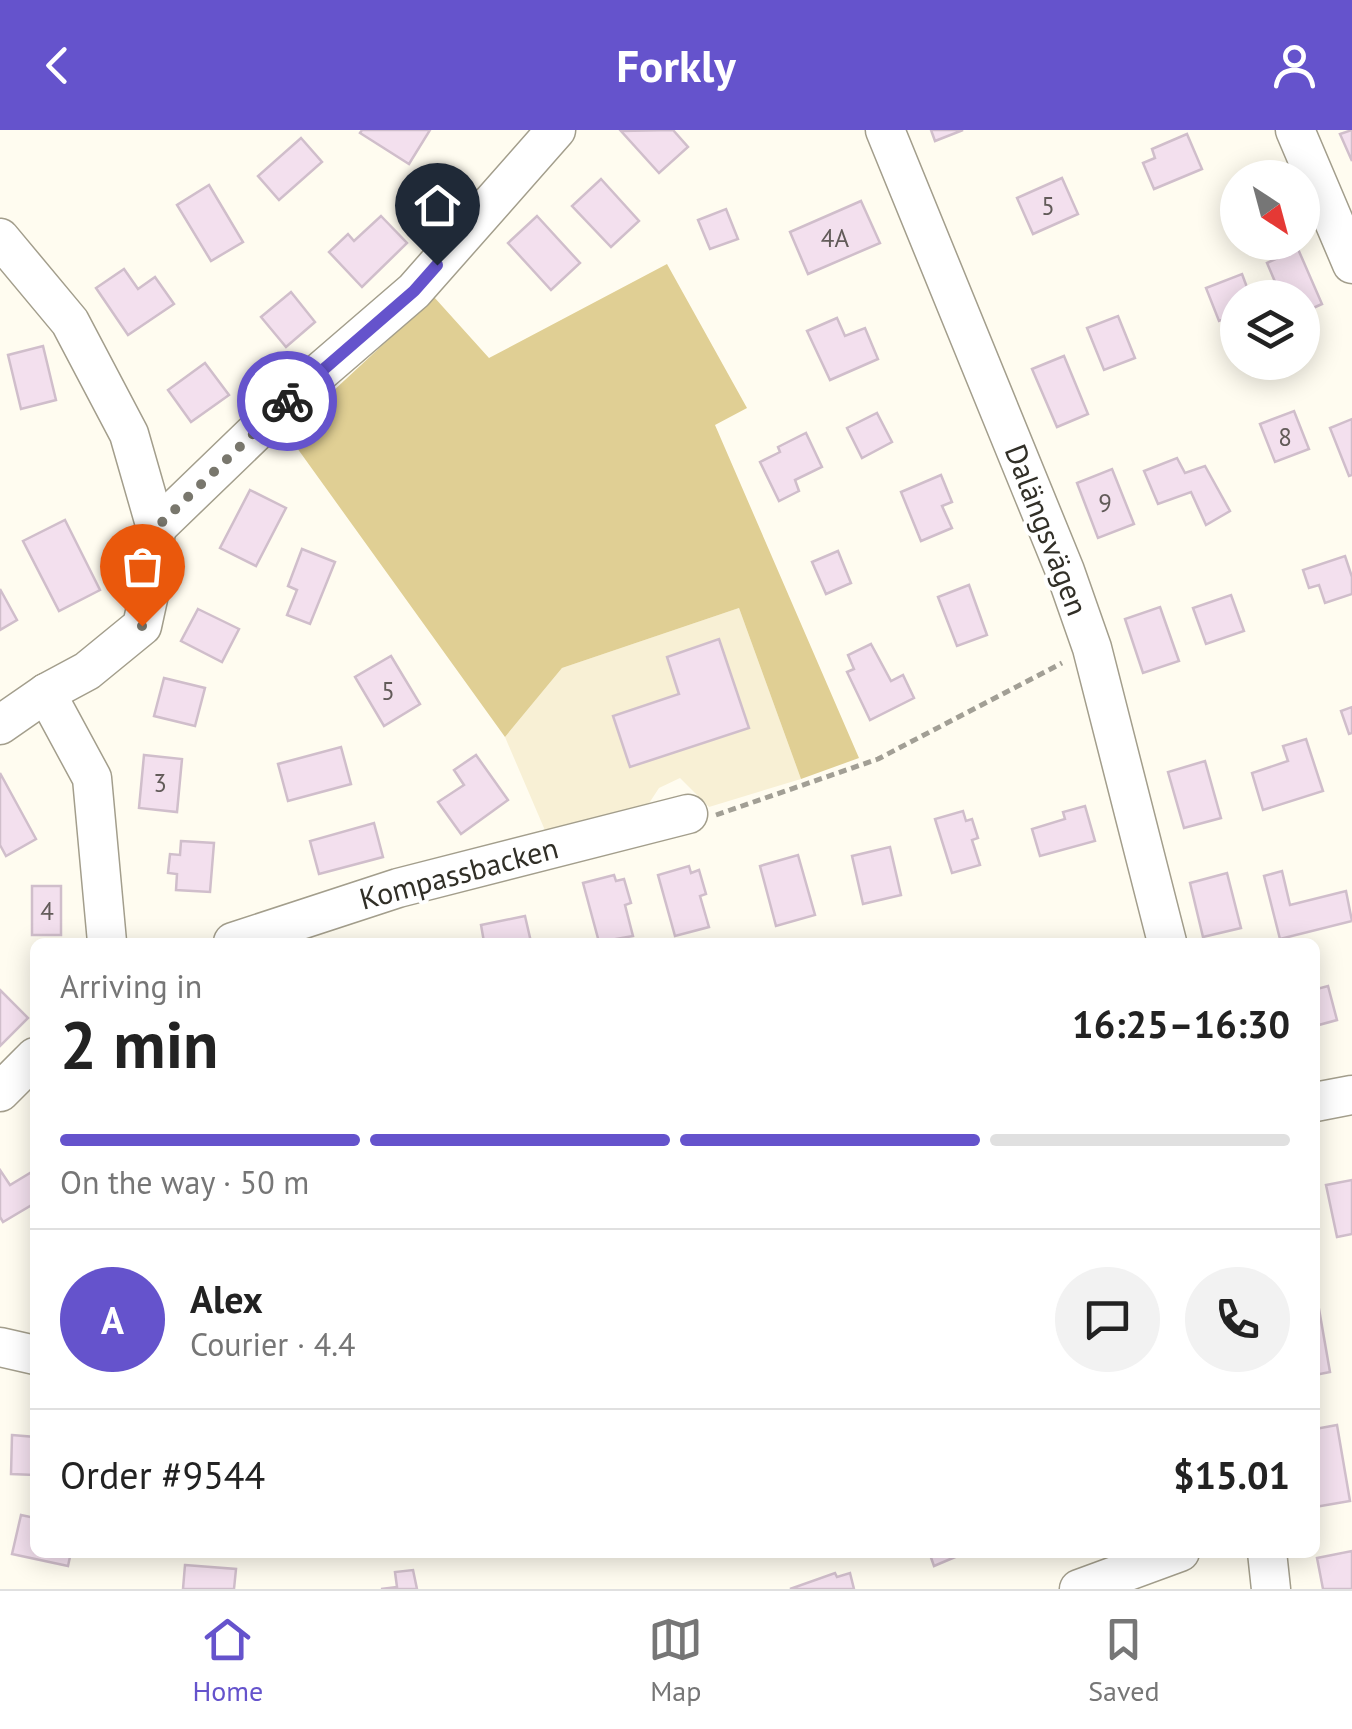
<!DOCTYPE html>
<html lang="en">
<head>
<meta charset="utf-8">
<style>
  body { margin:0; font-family:"PT Sans",sans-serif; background:#f2f2f2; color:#222; height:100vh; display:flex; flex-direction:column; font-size:38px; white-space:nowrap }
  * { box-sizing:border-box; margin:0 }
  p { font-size:32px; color:#767676 }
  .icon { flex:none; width:55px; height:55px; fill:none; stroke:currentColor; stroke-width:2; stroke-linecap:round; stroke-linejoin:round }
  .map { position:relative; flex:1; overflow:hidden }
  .side { position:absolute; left:30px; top:808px; width:1290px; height:620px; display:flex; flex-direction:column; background:#fff; border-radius:15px; box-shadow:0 5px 25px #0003 }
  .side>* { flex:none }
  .needle { width:65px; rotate:144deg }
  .controls { position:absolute; left:1220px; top:30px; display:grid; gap:20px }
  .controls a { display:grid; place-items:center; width:100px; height:100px; border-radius:50%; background:#fff; box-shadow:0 5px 25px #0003; font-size:50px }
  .pin { position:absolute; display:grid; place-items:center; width:85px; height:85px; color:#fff; margin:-102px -42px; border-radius:50% 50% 50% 0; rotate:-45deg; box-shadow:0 0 10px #0007 }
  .pin .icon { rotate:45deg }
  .courier { position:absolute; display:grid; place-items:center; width:100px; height:100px; margin:-50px; border:8px solid #6553cc; border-radius:50%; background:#fff; color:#222; box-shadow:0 2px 12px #0007 }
  .headline em { font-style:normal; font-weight:800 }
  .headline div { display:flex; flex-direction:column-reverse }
  .headline { display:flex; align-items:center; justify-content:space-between; height:170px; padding:0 30px }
  h1 { font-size:65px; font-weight:800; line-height:75px }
  .bar { display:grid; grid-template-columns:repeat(4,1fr); gap:15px 10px; align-content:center; height:120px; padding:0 30px }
  .bar i { height:12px; border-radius:8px; background:#e0e0e0 }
  .bar .selected { background:#6553cc }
  .bar p { grid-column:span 4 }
  .line { display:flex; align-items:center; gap:25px; padding:0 30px; border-top:2px solid #e0e0e0 }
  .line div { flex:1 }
  .round { display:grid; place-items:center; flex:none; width:105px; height:105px; border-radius:52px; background:#f2f2f2 }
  header { display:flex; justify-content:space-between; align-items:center; height:130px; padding:0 30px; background:#6553cc; color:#fff; font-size:45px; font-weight:800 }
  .tab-bar { display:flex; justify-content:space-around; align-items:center; height:140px; border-top:2px solid #e0e0e0; background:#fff; font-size:28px; color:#767676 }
  .tab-bar a { display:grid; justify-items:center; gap:5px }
  .tab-bar .selected { color:#6553cc }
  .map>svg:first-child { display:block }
</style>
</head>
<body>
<header><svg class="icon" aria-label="back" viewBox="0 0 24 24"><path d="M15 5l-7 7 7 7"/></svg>Forkly<svg class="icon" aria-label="person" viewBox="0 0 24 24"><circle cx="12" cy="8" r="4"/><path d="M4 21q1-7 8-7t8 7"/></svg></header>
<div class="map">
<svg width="1352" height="1459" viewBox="0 0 1352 1459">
  <rect width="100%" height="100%" fill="#fffcf0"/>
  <polygon fill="#f8f0d5" points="739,478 801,649 709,677 680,648 659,658 640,687 550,712 505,607 562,538"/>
  <polygon fill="#e0cf94" points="667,134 747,278 715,295 859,628 801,649 739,478 562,538 505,607 287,304 434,167 489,228"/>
  <g fill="#f3e0ee" stroke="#d0becb" stroke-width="2.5">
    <polygon points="362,0 430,0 409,34 360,3"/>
    <polygon points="673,0 688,17 659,43 621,1"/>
    <polygon points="931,0 963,0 935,11"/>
    <polygon points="1352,0 1352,31 1340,4"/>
    <polygon points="1187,4 1202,39 1154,59 1143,33 1155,28 1152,19"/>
    <polygon points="301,8 322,32 279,70 258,46"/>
    <polygon points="1062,48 1078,84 1033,104 1017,68"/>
    <polygon points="601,49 639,91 611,117 572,76"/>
    <polygon points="209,55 243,112 211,131 177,75"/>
    <polygon points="861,71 880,113 808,144 790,102"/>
    <polygon points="726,79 738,109 710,119 698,90"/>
    <polygon points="381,86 407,113 362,157 329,122 348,104 354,111"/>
    <polygon points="537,86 580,133 551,160 508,113"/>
    <polygon points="1298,119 1322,174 1302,183 1302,168 1282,168 1267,133"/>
    <polygon points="124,139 138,159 155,147 174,174 128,205 96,158"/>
    <polygon points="1242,144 1251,168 1238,168 1238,184 1219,191 1206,158"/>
    <polygon points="291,162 315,192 286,217 261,187"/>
    <polygon points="1118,186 1135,228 1104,240 1087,198"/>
    <polygon points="837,188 845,206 865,198 878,229 830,250 807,201"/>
    <polygon points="43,216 56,270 21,279 8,225"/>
    <polygon points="1064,226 1088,284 1057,297 1032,239"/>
    <polygon points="205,233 229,265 191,292 168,260"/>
    <polygon points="1294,281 1309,319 1275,332 1260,294"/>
    <polygon points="877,283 892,312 862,328 847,298"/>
    <polygon points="1352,289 1352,345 1349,346 1330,298"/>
    <polygon points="806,303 822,337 795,350 799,361 779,371 760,332 780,322 778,317"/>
    <polygon points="1177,328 1185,343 1205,336 1230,381 1206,395 1191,362 1158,374 1144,341"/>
    <polygon points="1112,339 1134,394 1098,408 1077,353"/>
    <polygon points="941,345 952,372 942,376 952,398 921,411 901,362"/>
    <polygon points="250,360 286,378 256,436 220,418"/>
    <polygon points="65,390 100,460 59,481 23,411"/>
    <polygon points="302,419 335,432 310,494 287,485 297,460 288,456"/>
    <polygon points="838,421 851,453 826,464 812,432"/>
    <polygon points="1345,426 1352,447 1352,464 1325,473 1319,455 1309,458 1303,440"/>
    <polygon points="969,455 987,505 957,516 938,467"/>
    <polygon points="0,459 17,490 0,500"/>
    <polygon points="1231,465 1244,501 1206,514 1193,478"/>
    <polygon points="1160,477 1179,531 1143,543 1125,489"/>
    <polygon points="198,479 239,499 222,532 181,511"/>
    <polygon points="719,509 749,598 630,637 613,586 679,564 667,527"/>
    <polygon points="871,514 891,551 903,545 914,568 870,590 847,542 854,539 848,525"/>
    <polygon points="391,526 420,574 384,596 355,547"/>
    <polygon points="164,548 205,558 195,596 154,586"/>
    <polygon points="1352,577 1352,603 1349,604 1341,581"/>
    <polygon points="1306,609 1323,661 1263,680 1252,643 1288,631 1283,616"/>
    <polygon points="341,617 351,654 288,671 278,634"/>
    <polygon points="144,625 182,629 177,682 139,678"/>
    <polygon points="476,625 508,670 461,704 438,672 464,655 454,640"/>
    <polygon points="1205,631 1221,688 1184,698 1168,642"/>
    <polygon points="0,643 36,709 6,726 0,715"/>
    <polygon points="1085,676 1095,711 1040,726 1032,699 1065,689 1063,682"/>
    <polygon points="963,681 966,691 972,689 978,708 972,710 980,735 952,743 935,689"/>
    <polygon points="374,693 383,727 319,744 310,711"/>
    <polygon points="181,711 214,713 210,762 176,760 177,744 168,743 170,724 180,725"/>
    <polygon points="890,717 901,765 863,774 852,726"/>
    <polygon points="798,725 815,785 776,796 760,736"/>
    <polygon points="689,736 691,743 699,740 706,764 700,766 709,797 675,806 658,745"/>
    <polygon points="1282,741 1290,775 1346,761 1352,791 1280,809 1264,746"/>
    <polygon points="1227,743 1241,798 1203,807 1190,753"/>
    <polygon points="614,745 616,751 624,749 631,773 625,775 633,806 599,812 583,753"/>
    <rect x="32" y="756" width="29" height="49"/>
    <polygon points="525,786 531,812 484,812 481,795"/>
    <polygon points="1315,853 1317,859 1328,856 1337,890 1315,896"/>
    <polygon points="0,860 28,888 0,916"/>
    <polygon points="0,1040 10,1055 35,1040 35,1073 3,1092 0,1087"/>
    <polygon points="1352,1050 1352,1104 1337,1107 1326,1055"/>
    <polygon points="1319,1179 1330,1242 1315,1245 1315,1180"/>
    <polygon points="1337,1295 1350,1371 1315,1377 1315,1299"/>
    <polygon points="12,1305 35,1307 35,1345 11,1344"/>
    <polygon points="21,1385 35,1388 35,1422 71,1422 68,1436 12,1424"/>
    <polygon points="1352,1421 1352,1459 1323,1459 1317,1428"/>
    <polygon points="929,1422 967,1422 934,1436"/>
    <polygon points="185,1435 236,1439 234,1459 183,1459"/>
    <polygon points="413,1440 417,1459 381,1459 397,1457 395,1442"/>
    <polygon points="835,1443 837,1447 850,1443 854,1459 790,1459"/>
  </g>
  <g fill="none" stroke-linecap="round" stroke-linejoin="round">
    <defs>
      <g id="minor">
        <polyline points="885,0 1065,441 1092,518 1167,812"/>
        <polyline points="1295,0 1352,134"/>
        <polyline points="0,108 70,192 129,304 156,398 151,455 142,496 87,541 46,563 0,595"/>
        <polyline points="156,398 298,261 414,161 556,0"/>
        <polyline points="46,563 92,648 107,812"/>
        <polyline points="233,812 398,758 688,684"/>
        <polyline points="0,962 35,927"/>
        <polyline points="1315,972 1352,965"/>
        <polyline points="0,1217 35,1225"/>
        <polyline points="1267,1422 1271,1459"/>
        <polyline points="1079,1459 1180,1422"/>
      </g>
    </defs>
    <use href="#minor" stroke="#a39e8c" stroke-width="41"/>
    <polyline stroke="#a29f95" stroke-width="5" stroke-dasharray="8 5" stroke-linecap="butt" points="716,685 878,629 1062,533"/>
    <use href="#minor" stroke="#fff" stroke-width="38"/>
  </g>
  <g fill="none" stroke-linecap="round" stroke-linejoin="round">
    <polyline stroke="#79776d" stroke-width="10" stroke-dasharray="0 18" points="142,496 151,455 156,398 287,271"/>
    <polyline stroke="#6553cc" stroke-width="12" points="287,271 414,161 437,135"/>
  </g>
  <g text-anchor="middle" stroke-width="8" stroke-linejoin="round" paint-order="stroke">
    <g font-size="25" fill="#625b59">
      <text x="1048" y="85">5</text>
      <text x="835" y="117">4A</text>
      <text x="1285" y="316">8</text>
      <text x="1105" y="382">9</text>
      <text x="388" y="570">5</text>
      <text x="160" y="662">3</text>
      <text x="47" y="790">4</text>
    </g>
    <g font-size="30" fill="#312f27" stroke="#fff">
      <text transform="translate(1046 400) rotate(69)" y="10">Dalängsvägen</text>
      <text transform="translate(459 744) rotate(-15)" y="10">Kompassbacken</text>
    </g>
  </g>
</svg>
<div class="controls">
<a><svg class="needle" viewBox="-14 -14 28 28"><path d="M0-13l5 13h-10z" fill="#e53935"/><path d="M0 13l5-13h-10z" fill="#767676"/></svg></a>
<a><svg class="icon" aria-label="layers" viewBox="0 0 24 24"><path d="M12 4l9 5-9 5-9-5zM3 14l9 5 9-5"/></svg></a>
</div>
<div class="pin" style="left:142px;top:496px;background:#ea580c"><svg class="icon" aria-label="bag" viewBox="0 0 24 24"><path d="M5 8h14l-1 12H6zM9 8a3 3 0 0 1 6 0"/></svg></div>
<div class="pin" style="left:437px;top:135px;background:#1f2937"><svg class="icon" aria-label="home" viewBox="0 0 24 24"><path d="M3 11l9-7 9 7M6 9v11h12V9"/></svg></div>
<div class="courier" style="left:287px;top:271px"><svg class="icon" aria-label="bike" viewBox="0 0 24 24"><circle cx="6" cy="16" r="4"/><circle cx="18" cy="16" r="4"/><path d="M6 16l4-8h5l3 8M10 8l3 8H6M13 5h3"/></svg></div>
<section class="side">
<div class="headline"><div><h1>2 min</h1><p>Arriving in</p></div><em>16:25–16:30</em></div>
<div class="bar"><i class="selected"></i><i class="selected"></i><i class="selected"></i><i></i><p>On the way · 50 m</p></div>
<div class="line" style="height:180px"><b class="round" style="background:#6553cc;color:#fff">A</b><div><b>Alex</b><p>Courier · 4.4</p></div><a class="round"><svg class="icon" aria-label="chat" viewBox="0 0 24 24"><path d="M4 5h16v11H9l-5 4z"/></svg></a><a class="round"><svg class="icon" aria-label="phone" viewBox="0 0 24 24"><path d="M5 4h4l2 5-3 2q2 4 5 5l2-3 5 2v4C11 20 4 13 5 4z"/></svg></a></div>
<div class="line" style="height:130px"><div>Order #9544</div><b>$15.01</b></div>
</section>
</div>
<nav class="tab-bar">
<a class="selected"><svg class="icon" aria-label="home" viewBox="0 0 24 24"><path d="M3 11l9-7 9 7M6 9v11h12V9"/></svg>Home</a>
<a><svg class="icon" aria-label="map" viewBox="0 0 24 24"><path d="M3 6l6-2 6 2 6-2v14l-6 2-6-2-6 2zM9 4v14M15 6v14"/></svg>Map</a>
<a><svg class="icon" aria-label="saved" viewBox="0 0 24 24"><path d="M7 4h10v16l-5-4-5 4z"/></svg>Saved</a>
</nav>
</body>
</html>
